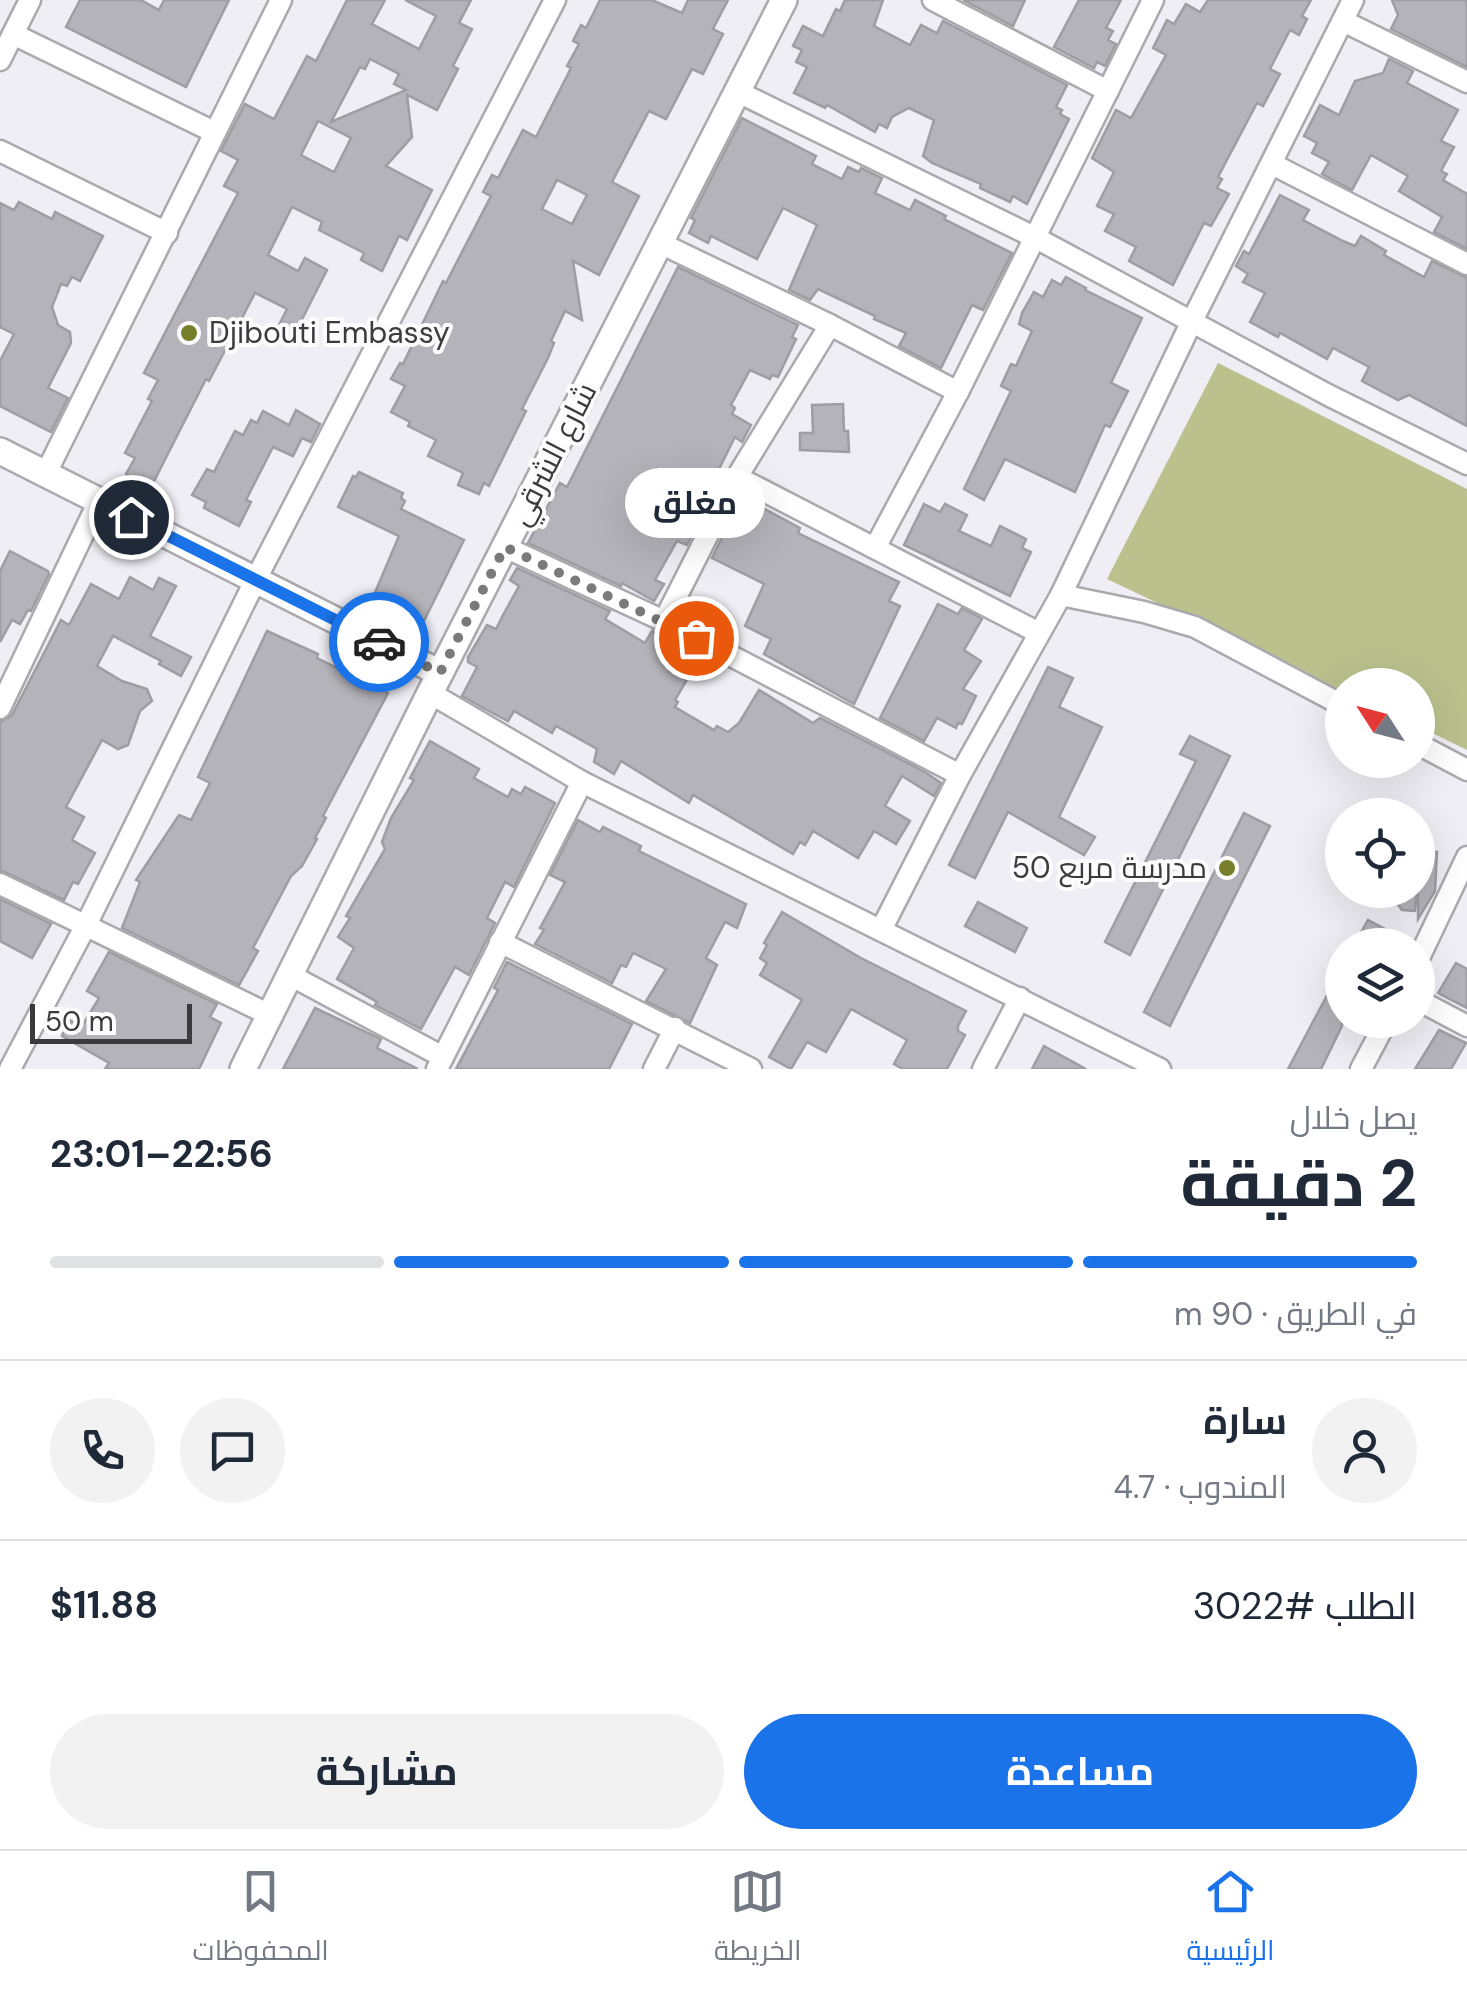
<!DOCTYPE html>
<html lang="ar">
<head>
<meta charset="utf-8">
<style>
  body { margin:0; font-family:"DM Sans",Cairo,sans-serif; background:#f2f2f3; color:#1f2937; direction:rtl; height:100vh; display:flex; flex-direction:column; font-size:38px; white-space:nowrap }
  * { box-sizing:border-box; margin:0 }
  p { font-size:32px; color:#747a83 }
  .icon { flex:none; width:55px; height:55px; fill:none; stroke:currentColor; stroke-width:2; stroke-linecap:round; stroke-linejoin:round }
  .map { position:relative; height:1069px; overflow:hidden; direction:ltr }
  .side { display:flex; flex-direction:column; background:#fff; flex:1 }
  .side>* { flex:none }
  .needle { width:65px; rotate:306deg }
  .tools { position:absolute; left:1325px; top:668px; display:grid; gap:20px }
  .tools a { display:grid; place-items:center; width:110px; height:110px; border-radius:50%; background:#fff; box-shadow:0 10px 40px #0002; font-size:50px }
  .scale { position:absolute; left:30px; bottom:25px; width:162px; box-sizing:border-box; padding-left:10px; border:5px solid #3b3b3d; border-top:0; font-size:28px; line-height:35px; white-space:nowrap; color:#3b3b3d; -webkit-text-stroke:8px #fcfcfe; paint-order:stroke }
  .pin { position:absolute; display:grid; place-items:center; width:85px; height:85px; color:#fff; margin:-42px; border:5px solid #fff; border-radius:50%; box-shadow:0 2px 10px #0007 }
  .courier { position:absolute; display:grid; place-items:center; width:100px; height:100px; margin:-50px; border:8px solid #1a73e8; border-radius:50%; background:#fff; color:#222; box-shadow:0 2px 12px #0007 }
  .bubble { position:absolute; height:70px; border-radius:35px; background:#fff; box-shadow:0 10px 40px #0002; font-size:32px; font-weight:700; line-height:70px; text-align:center; direction:rtl }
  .head em { font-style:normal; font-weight:700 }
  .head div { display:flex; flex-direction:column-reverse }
  .head { display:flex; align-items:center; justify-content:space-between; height:170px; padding:0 50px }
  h1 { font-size:65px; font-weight:700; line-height:75px }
  .bar { display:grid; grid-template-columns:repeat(4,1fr); gap:15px 10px; align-content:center; height:120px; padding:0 50px }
  .bar i { height:12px; border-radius:8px; background:#e0e1e3 }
  .bar .current { background:#1a73e8 }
  .bar p { grid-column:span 4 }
  .line { display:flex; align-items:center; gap:25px; padding:0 50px; border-top:2px solid #e0e1e3 }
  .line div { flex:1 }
  .round { display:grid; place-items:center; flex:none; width:105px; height:105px; border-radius:52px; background:#f2f2f3 }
  .cta { display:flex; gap:20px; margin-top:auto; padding:20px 50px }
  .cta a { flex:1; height:115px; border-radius:60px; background:#1a73e8; color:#fff; font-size:40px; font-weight:700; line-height:115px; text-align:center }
  .cta a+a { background:#f2f2f3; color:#1f2937 }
  .tab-bar { display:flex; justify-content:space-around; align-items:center; height:140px; border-top:2px solid #e0e1e3; background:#fff; font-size:28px; color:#747a83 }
  .tab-bar a { display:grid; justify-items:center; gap:5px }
  .tab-bar .current { color:#1a73e8 }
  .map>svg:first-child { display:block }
</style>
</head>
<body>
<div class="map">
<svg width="1467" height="1069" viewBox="0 0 1467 1069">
  <rect width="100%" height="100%" fill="#eeeef4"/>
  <polygon fill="#bac18d" points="1218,363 1467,489 1467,750 1418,726 1418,685 1342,685 1342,691 1107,579"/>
  <g fill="#b3b3b9" stroke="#9d9da2" stroke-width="2.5" fill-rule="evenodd">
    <polygon points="80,0 141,0 159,10 164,0 229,0 186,87 66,27"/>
    <path d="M347 0H385L372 24 419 49 436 16 405 0H471L459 23 472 29 453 66 458 69 437 110 407 95 412 137 386 166 432 190 407 240 399 236 382 271 361 260 364 253 319 230 322 222 292 207 268 255 298 271 305 258 327 270 294 335 278 327 287 309 255 293 209 381 206 379 151 487 126 474 135 458 125 453 152 401 148 399 158 380 144 373 238 193 224 186 238 160 221 151 245 104 274 119 307 56 316 61ZM370 59 399 74 394 84 406 90 331 122 360 67 365 69ZM318 121 351 138 334 172 301 155Z"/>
    <path d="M600 0H652L682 13 688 0H728L713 29 723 34 703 74 692 69 666 119 649 111 612 182 639 196 599 275 573 261 582 320 565 311 551 341 554 343 548 358 522 409 526 411 489 486 484 483 479 494 458 485 463 473 428 456 436 440 408 426 410 422 391 412 405 386 391 379 400 363 403 364 443 281 446 283 491 196 483 192 492 175 498 178 523 130 536 137 571 68 567 66 579 44 573 41 581 25 586 28ZM557 180 587 195 572 224 542 209Z"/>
    <polygon points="845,0 883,0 874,26 910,45 921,25 937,33 943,21 1067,85 1056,107 1062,110 1060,114 1069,119 1027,204 1013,196 1010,202 980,188 981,184 932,163 923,156 934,120 909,108 892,117 887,128 879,124 875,132 827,105 825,108 794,93 807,67 796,62 802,50 793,46 803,26 823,36 836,9 840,11"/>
    <polygon points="963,0 1025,0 1013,26"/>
    <polygon points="1079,0 1121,0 1106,28 1113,31 1108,40 1116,44 1105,66 1097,62 1094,68 1054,47"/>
    <polygon points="1208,0 1311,0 1302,16 1307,19 1299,35 1290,30 1270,69 1280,74 1263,106 1257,103 1218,177 1222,179 1217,188 1229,194 1211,226 1204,223 1173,285 1129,261 1136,247 1105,231 1114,214 1097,206 1114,172 1092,158 1116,110 1131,118 1166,55 1153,48 1167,20 1174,24 1186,4 1200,12"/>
    <polygon points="1392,0 1467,0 1467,67 1391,29 1398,15"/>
    <polygon points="1389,59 1413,71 1407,83 1458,110 1441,141 1454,147 1441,171 1447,174 1443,180 1467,194 1467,249 1434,232 1442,217 1399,191 1408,176 1371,155 1352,190 1322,174 1329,162 1312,153 1317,143 1304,136 1320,105 1339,115 1355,81 1383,73"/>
    <polygon points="742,118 816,156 812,164 842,179 848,167 859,172 861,168 882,178 875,193 910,210 915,200 946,216 944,219 1012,253 983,310 972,305 941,368 899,346 906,333 874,319 875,316 818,289 810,300 789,290 817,225 783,208 757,259 711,236 708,243 689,233 695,220 691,218"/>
    <polygon points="1280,195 1309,210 1303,220 1343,241 1355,246 1361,236 1386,251 1384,255 1424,277 1432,261 1467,278 1467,426 1409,395 1398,400 1362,381 1369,367 1333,348 1327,359 1280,333 1278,337 1250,322 1265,293 1243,282 1248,274 1236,266 1244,251 1249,254"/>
    <polygon points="19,202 52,219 55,212 103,236 80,281 72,277 67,286 61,284 52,307 58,325 70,332 71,343 48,388 68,398 51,432 0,406 0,361 14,334 0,327 0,203 14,210"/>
    <polygon points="678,267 798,325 792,337 796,339 778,377 772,375 770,379 750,370 731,405 735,408 732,414 751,425 742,442 735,437 708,491 713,493 687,545 677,541 655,580 664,584 654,601 622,583 621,586 528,543 560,483 567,487"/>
    <polygon points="1066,277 1086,288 1085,290 1142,318 1111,383 1128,391 1110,427 1105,425 1075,492 1005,459 984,500 964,489 1011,391 1001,386 1011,364 1016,366 1032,331 1019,324 1022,313 1034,292 1043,297 1052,280 1061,285"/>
    <polygon points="843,404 844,431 848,431 849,452 800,450 800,433 813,433 812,405"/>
    <polygon points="296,410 320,424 311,442 302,438 293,456 273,447 246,500 251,502 239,526 204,508 206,502 192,495 207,469 214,472 235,431 243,435 251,420 257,423 263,411 289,425"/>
    <polygon points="359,472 403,493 401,498 405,501 401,509 464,540 415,639 365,616 399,536 338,507 353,476 356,477"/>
    <polygon points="750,501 800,528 798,533 899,582 889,601 900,606 854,704 764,654 771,639 745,626 764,584 712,558 738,505 746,509"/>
    <polygon points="924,504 940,512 945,504 967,515 959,531 991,546 1000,526 1026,539 1022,548 1031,552 1010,596 904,545"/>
    <polygon points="10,551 48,571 49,574 31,611 28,610 20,624 12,620 0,642 0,571"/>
    <polygon points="517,568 610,611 605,619 645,643 652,631 699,659 675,700 678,702 675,707 714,730 717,726 728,732 739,723 759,690 813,723 820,718 925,772 941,783 934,796 902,776 885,806 910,821 896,844 874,831 858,858 813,831 805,845 800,842 793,854 693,795 689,803 621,761 614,774 594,762 597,749 556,726 552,733 514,711 508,721 485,709 462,696 477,667 468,662 468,657 487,625 496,629 502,617 519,586 510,580"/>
    <polygon points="130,577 153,590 159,578 176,586 150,636 191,657 181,676 159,664 161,661 113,636 97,666 122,681 147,689 152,701 140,711 128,745 118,749 102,740 66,807 84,817 72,840 95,853 78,884 73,882 64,900 0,870 0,722 12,715 61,620 69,625 91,584 119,599"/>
    <polygon points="938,604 958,614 962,608 982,619 964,650 981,661 963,689 976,696 962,724 958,723 956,728 937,718 924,741 880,718"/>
    <polygon points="267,631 318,654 317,658 388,693 323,816 326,818 315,838 317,839 302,866 291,876 253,948 258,951 239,985 122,928 140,882 136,880 179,815 191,820 210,783 198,777"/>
    <polygon points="1048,667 1073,678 1059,707 1102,727 1059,817 1095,837 1084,855 1008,812 975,878 949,865"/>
    <polygon points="1190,736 1230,756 1130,955 1105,942 1196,761 1180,754"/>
    <polygon points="430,741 479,769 474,778 508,797 512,789 521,794 525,787 555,803 514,887 505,882 487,918 495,923 469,975 455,967 421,1029 375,1005 377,1002 337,979 354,948 338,937 350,918 346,916 385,849 382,842 391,818 414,780 410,778"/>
    <polygon points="1244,813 1270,826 1170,1026 1144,1012"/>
    <polygon points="578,820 600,832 603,827 641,846 639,851 746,904 737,928 725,922 706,958 717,965 690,1023 646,1001 666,969 633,953 626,967 621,965 612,983 535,944 544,930 540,928 565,882 550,875"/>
    <polygon points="1418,851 1437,852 1435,891 1418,919"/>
    <polygon points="1387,890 1417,890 1415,911 1402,910"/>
    <polygon points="0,899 51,924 32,958 0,941"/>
    <polygon points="978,902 1027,928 1015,952 965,926"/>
    <polygon points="782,912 861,958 966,1011 958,1026 958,1031 965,1035 947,1069 903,1069 894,1064 907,1040 851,1009 826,1052 807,1042 791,1069 769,1057 802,1000 760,975 767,963 760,958 767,945 764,943"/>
    <polygon points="1368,920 1391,932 1385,945 1354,945"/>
    <polygon points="109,952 217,1004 210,1017 221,1023 199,1069 105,1069 109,1063 62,1036 69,1020 82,1026 99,998 87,991"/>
    <polygon points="507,962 632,1024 609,1069 456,1069 498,990 494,988"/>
    <polygon points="1456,963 1467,969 1467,1008 1438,993"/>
    <polygon points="1342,967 1342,1026 1321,1069 1288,1069"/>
    <polygon points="315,1008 381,1039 377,1048 418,1069 283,1069"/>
    <polygon points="1439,1030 1466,1043 1451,1069 1415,1069"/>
    <polygon points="1044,1046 1086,1069 1032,1069"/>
  </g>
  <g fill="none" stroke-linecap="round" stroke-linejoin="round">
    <defs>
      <g id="minor">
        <polyline points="933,0 1108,91"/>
        <polyline points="1343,21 1467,82"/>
        <polyline points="13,34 214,132"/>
        <polyline points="0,60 30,0"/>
        <polyline points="736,91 1036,238 1328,395 1467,464"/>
        <polyline points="0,151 167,233"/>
        <polyline points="1272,164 1467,264"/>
        <polyline points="660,243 830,325 958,392"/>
        <polyline points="46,473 281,0"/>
        <polyline points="737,477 1039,633"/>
        <polyline points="876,546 958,392 1153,0"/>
        <polyline points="505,547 664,621 960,775"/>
        <polyline points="1061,595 1144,612 1195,627 1342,705"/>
        <polyline points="664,621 737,477 830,325"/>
        <polyline points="430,693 582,782 1160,1069"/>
        <polyline points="0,708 99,501"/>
        <polyline points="1418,744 1467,770"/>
        <polyline points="0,884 272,1016"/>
        <polyline points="881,930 960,775 1061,595 1192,321 1353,0"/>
        <polyline points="500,942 751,1069"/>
        <polyline points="1418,960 1467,857"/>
        <polyline points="288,974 443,1057"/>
        <polyline points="1418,1000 1467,1026"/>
        <polyline points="10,1069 86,925 256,579 555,0"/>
        <polyline points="437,1069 582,782"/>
        <polyline points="654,1069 675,1028"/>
        <polyline points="983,1069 1020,998"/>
        <polyline points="1361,1069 1387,1020"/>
      </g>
      <g id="tertiary">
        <polyline points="0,451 440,673"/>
        <polyline points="243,1069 430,693 784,0"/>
      </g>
    </defs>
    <use href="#minor" stroke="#a9a9ae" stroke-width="25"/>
    <use href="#tertiary" stroke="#a9a9ae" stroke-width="30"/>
    <use href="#minor" stroke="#fff" stroke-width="20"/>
    <use href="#tertiary" stroke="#fff" stroke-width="25"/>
  </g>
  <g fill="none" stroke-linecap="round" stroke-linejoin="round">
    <polyline stroke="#7a7a7d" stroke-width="10" stroke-dasharray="0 18" points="379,642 440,673 505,547 696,638"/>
    <polyline stroke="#1a73e8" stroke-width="12" points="131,517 379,642"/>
  </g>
  <g fill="#767e29" stroke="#fcfcfe" stroke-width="4">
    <circle cx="189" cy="333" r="10"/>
    <circle cx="1227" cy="868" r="10"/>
  </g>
  <g text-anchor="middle" stroke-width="8" stroke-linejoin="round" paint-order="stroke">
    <g font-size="30" fill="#3b3b3d" stroke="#fcfcfe" text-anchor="start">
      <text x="209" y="343">Djibouti Embassy</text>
      <text x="1207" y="878" text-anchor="end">مدرسة مربع 50</text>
    </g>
    <g font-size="30" fill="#3b3b3d" stroke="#fcfcfe">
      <text transform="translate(553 454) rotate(-63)" y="10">شارع الشرقي</text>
    </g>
  </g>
</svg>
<div class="tools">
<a><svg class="needle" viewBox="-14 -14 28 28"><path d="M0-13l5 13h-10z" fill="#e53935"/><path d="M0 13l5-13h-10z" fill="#747a83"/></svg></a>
<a><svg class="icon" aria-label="locate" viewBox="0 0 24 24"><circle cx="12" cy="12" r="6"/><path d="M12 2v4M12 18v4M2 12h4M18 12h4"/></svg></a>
<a><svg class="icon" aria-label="layers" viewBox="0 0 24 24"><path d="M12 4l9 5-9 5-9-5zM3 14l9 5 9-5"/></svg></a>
</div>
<div class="scale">50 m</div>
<div class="pin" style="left:696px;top:638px;background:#ea580c"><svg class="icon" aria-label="bag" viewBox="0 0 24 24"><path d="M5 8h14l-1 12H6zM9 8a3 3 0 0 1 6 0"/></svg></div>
<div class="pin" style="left:131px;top:517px;background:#1f2937"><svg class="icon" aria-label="home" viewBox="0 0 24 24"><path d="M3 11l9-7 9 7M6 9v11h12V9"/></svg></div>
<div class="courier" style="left:379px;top:642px"><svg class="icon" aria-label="car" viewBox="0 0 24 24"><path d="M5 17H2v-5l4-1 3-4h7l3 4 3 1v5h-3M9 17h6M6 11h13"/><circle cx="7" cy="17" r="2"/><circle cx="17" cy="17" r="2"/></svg></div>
<div class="bubble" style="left:625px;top:468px;width:140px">مغلق</div>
</div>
<section class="side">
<div class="head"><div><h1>2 دقيقة</h1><p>يصل خلال</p></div><em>22:56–23:01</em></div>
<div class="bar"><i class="current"></i><i class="current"></i><i class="current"></i><i></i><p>في الطريق · 90 m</p></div>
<div class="line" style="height:180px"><a class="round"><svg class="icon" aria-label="person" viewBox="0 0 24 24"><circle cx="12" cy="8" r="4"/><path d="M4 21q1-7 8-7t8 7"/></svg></a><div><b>سارة</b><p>المندوب · 4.7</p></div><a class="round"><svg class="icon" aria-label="chat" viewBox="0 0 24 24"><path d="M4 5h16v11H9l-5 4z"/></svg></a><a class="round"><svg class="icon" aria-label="phone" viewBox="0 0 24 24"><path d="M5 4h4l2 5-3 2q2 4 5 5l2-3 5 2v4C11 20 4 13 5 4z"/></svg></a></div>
<div class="line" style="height:130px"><div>الطلب #3022</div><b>$11.88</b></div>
<div class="cta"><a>مساعدة</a><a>مشاركة</a></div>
</section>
<nav class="tab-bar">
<a class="current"><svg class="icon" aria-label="home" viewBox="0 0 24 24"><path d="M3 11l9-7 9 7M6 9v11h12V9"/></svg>الرئيسية</a>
<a><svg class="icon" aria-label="map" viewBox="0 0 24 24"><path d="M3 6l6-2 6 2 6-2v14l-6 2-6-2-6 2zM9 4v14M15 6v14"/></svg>الخريطة</a>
<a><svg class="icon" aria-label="saved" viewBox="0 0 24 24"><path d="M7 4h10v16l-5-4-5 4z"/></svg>المحفوظات</a>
</nav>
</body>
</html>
